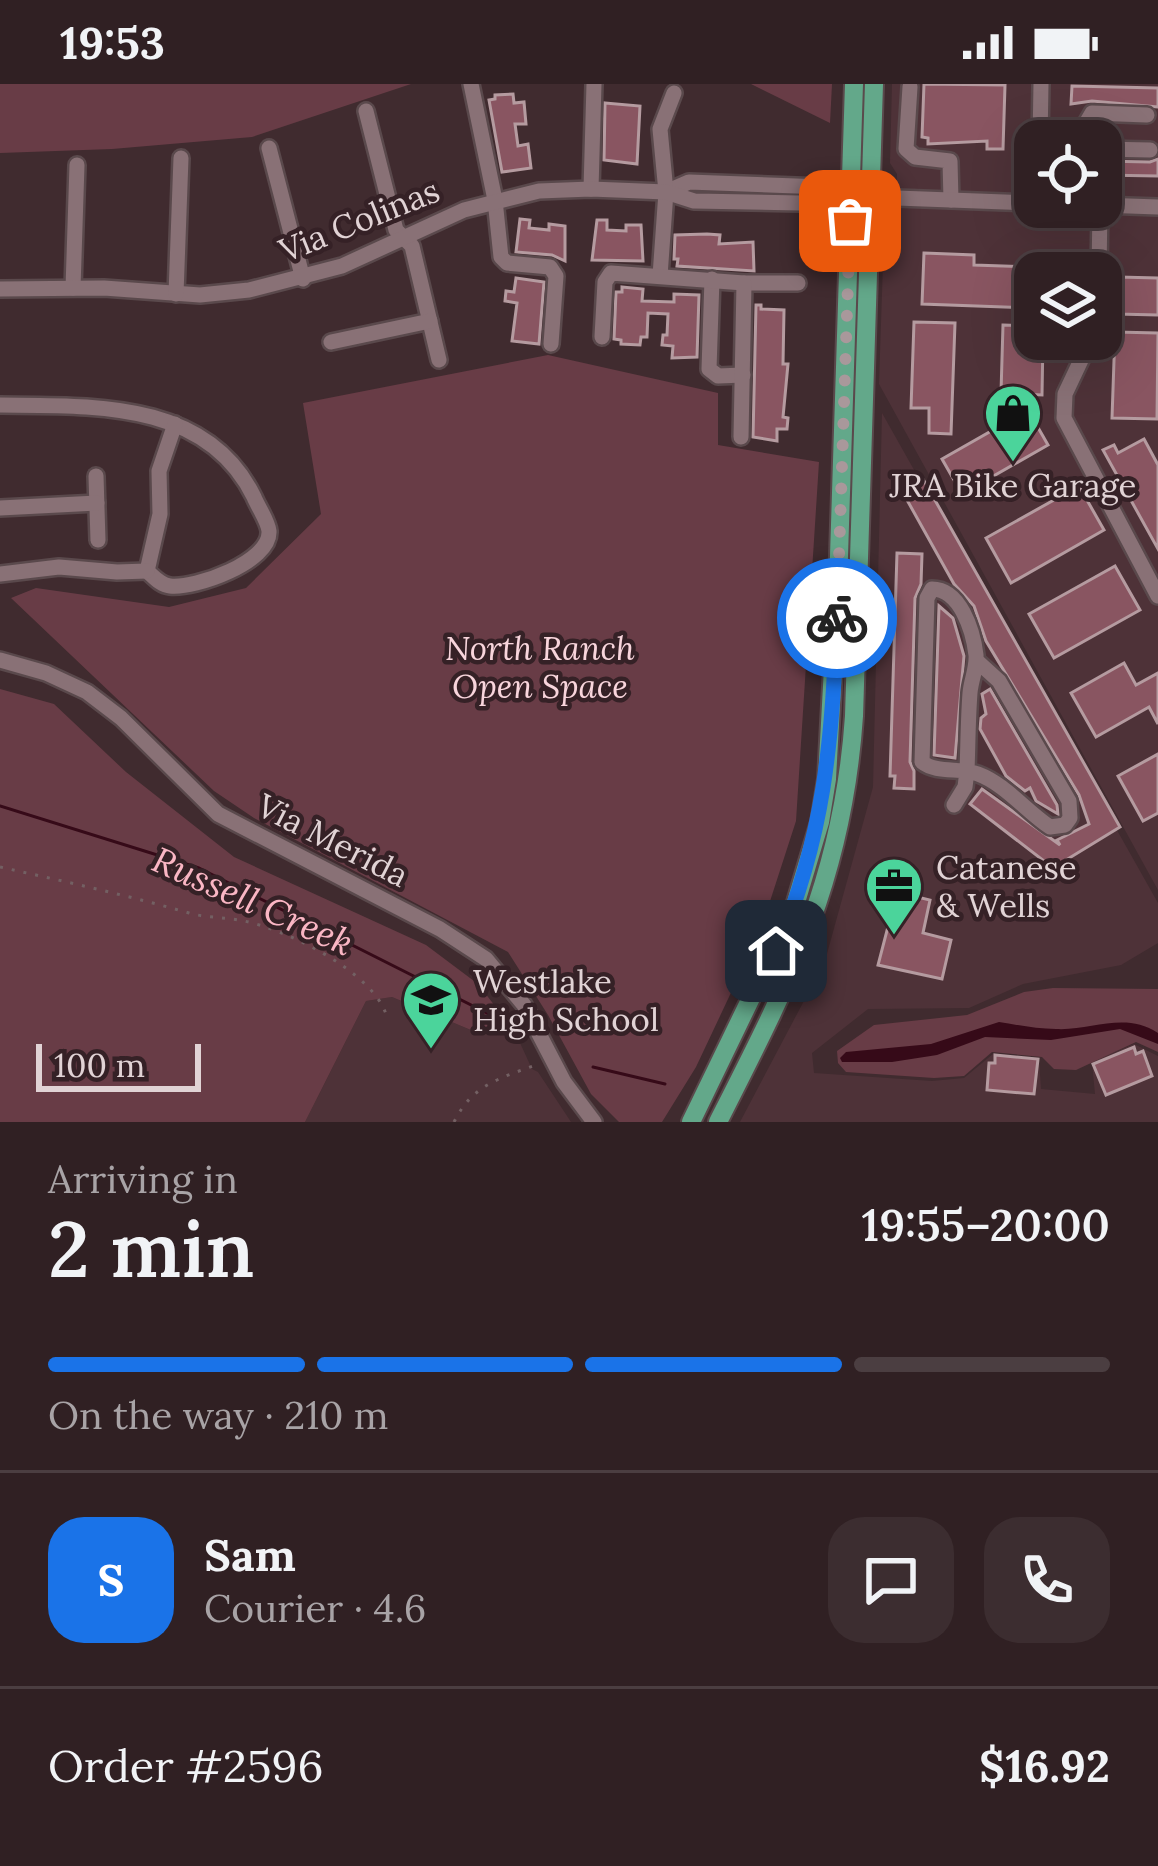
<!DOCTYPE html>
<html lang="en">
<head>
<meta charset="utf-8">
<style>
  body { margin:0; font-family:Lora,serif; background:#3c2d30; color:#f1f3f6; height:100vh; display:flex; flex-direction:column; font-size:45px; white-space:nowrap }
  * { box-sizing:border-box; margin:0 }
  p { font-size:39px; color:#a8a3a6 }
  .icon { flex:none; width:66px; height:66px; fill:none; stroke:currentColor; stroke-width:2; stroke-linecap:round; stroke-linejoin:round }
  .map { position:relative; height:1038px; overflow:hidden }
  .sheet { display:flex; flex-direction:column; background:#302023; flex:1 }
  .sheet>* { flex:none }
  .controls { position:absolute; left:1014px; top:36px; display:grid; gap:24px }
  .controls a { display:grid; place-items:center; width:108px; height:108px; border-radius:24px; background:#302023; box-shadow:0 12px 48px #0002,0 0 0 3px #4b3e41; font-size:60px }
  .scale { position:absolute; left:36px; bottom:30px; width:165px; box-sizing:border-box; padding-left:12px; border:6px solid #e1d3d5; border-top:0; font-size:33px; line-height:42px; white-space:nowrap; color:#e1d3d5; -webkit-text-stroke:9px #352126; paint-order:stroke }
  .pin { position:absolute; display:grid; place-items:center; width:102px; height:102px; color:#fff; margin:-51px; border-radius:24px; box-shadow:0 6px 18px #0006 }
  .courier { position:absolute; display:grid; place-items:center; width:120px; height:120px; margin:-60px; border:9px solid #1a73e8; border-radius:50%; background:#fff; color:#222; box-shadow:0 3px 15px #0007 }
  .summary em { font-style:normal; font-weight:600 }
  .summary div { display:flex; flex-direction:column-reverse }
  .summary { display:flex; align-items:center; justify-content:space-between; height:204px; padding:0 48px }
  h1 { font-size:78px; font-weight:600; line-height:90px }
  .bar { display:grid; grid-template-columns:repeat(4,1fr); gap:18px 12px; align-content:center; height:144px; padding:0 48px }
  .bar i { height:15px; border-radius:9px; background:#4b3e41 }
  .bar .active { background:#1a73e8 }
  .bar p { grid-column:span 4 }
  .line { display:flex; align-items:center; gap:30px; padding:0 48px; border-top:3px solid #4b3e41 }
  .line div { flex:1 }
  .round { display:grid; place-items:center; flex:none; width:126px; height:126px; border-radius:36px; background:#3c2d30 }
  .status { display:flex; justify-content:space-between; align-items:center; height:84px; padding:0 60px; background:#302023; direction:ltr }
  .status svg { height:33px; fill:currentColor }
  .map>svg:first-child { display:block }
</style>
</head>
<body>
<div class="status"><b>19:53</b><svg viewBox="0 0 49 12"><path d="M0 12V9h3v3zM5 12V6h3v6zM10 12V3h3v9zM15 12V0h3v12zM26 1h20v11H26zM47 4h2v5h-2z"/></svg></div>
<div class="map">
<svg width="1158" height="1038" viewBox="0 0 1158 1038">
  <rect width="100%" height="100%" fill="#402b2f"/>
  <g fill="#4e3238" fill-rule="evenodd">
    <path d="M892 0H1158V806L879 300 884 149 896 135 897 90 890 79ZM1035 57H1101V123H1035ZM1035 189H1101V255H1035Z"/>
    <polygon points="882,329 1158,819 1158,859 1121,881 1023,900 969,924 868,925 812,969 814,989 932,997 964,994 993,970 1039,975 1041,1005 1095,1010 1092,978 1134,960 1158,972 1158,1038 740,1038 825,877 873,703"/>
    <polygon points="392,913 478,949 515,948 532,985 538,988 571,1038 305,1038 366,917"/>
  </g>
  <g fill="#683c46">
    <polygon points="0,0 411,0 252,53 112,65 0,69"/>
    <polygon points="751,0 832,0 830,39"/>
    <polygon points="548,271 718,309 718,361 819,378 796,737 761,845 696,983 662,1038 619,1038 591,1010 548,931 508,868 254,734 214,707 11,514 36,504 169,523 246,504 321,430 303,319"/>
    <polygon points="0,605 54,620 126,688 234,773 426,861 478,900 515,948 478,949 392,913 366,917 305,1038 0,1038"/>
    <polygon points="1053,904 1158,905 1158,968 1136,958 1076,986 1054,985 1042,973 992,968 964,992 934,994 846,988 838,979 837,967 874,941 967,931 1024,908"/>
  </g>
  <path fill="#360a18" d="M999 938C1018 941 1037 945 1056 945 1091 947 1125 927 1158 949V960L1120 945 1051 956 985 953 937 971 892 978H842L840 974 846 968 931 960Z"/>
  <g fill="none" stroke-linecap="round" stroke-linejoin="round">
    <g stroke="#360a18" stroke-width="3">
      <polyline points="0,722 199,784 497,934"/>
      <polyline points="593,983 665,1000"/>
    </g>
  </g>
  <g fill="#895561" stroke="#b59ba0" stroke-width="3">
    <polygon points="924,0 1005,1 1003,65 987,65 987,57 928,60 928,54 922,53"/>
    <polygon points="1072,2 1158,4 1158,23 1092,17 1071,20"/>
    <polygon points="513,10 514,19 524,18 526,40 515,40 518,62 528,60 531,84 502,88 489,16 495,15 495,11"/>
    <polygon points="605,19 640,22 637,80 604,76"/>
    <polygon points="1158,75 1158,92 1101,91 1101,77 1150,78"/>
    <polygon points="520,135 530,136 529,144 549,146 549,140 565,142 565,177 552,171 516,168"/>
    <polygon points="597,136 607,136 607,146 626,147 626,141 641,141 643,177 592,176"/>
    <polygon points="707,150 720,151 719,160 753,158 754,187 677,182 678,175 674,175 675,151"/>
    <polygon points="924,169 974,171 974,181 1035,183 1035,224 922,220"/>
    <polygon points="1118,193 1158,194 1158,231 1117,230"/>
    <polygon points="516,194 544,198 539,260 512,257 517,219 505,217 506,207 514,208"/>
    <polygon points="622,203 643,205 642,217 674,218 674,210 699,211 697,273 672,274 673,262 662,261 663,251 667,251 668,230 648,229 647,253 641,253 640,261 621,260 621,256 614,255 616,208 622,208"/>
    <polygon points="756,221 761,221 761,225 784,226 783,280 788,280 783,333 788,334 787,345 777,345 777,357 753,353"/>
    <polygon points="914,238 955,239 951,350 929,349 929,324 911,324"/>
    <polygon points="1003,241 1035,242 1035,255 1043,255 1042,311 1001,309"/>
    <polygon points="1115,248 1158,249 1157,335 1112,334"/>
    <polygon points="1028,326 1048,361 962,410 942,375"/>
    <polygon points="1144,355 1158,381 1158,465 1103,366 1114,361 1118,369"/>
    <polygon points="923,395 1120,743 1053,784 970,720 982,705 1060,761 1057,756 1089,740 1079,711 986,557 974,522 954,500 902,407"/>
    <polygon points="1079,402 1104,446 1011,499 986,454"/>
    <polygon points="897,469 922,470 921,500 915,514 910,678 914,687 914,705 894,704 895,692 890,692"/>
    <polygon points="1115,482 1140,526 1054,574 1029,530"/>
    <polygon points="939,522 953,534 964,572 955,674 934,671"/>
    <polygon points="1124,579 1136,601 1158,589 1158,640 1149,623 1096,653 1071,609"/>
    <polygon points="990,605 1057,721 1058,730 1036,717 1030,704 1025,707 1006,692 980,645 981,634 986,630 982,610"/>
    <polygon points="1158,670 1158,729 1143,737 1118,692"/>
    <polygon points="897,808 930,816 923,849 951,856 942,895 878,881"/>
    <polygon points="1134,963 1136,970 1143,967 1152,992 1106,1011 1093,980"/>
    <polygon points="995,971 1038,975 1034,1010 987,1006 989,979 995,979"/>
  </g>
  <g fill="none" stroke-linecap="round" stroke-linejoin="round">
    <defs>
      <g id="minor">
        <polyline points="471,0 495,116 501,173 507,179 550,183 556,192 551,260"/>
        <polyline points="910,3 906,65 915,73 950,77 951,116"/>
        <polyline points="366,27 396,146 412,162 439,276"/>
        <polyline points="1040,45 1082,46"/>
        <polyline points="1040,57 1041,0"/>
        <polyline points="1088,57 1082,46 1092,29 1147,31"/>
        <polyline points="269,64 303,195"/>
        <polyline points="1101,65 1150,66"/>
        <polyline points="591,105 594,0"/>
        <polyline points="666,108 689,98 851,104 858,108"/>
        <polyline points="1101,121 1158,123"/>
        <polyline points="1099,189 1100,123"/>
        <polyline points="660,192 666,108 660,45 674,9"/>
        <polyline points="712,195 709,285 718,292 743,291"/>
        <polyline points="744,199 798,199"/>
        <polyline points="73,204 77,81"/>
        <polyline points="0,205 104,204 200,211 249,206 342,182 464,126 539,107 591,105 666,108 694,117 850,120 870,113 1035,119"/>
        <polyline points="176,210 181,74"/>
        <polyline points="602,253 605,198 611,189 744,199 741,353"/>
        <polyline points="1091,255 1065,310 1064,334 1158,512"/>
        <polyline points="331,258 430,237"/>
        <path d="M0 321C93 322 207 316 254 413 258 423 268 437 269 447 271 478 195 505 170 502 160 501 154 493 147 487"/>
        <polyline points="96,392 98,456"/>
        <polyline points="0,424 97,419"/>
        <polyline points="147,487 160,430 159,387 175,340"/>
        <polyline points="0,490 59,483 117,488 147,487"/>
        <polyline points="0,576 46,589 87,608 121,634 218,730 440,845 486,875 524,921 564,998 594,1038"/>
        <path d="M954 721 965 703 967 687C968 661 968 635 970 609 971 596 977 584 976 571 973 546 960 505 932 505L927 514 922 678C937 690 960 683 978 690 1005 700 1026 727 1050 743L1065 741 1070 734 1069 717 999 597 977 577"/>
      </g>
      <g id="major">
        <polyline points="691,1038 794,825 820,738 827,695 839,472 854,0"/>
        <path d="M718 1038C790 896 843 795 854 632L874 0"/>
      </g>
    </defs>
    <use href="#minor" stroke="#5a494c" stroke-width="20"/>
    <use href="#major" stroke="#5a494c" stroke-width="22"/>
    <g stroke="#736063" stroke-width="3" stroke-dasharray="3 9" stroke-linecap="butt">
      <path d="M0 783C63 797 126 811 189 829 206 834 225 833 244 837 287 846 371 887 386 930"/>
      <path d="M454 1038C472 1001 500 994 536 981"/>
    </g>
    <use href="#minor" stroke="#897176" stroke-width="15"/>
    <use href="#major" stroke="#63a88a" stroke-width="18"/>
  </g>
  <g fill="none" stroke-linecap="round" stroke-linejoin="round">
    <polyline stroke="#a9989b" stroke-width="12" stroke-dasharray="0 21.6" points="837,534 850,137"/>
    <path stroke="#1a73e8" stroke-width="15" d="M776 867C825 751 832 658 837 534"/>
  </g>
  <defs>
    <symbol id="shop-pin" viewBox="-11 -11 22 30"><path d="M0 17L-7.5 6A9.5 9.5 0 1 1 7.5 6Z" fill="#4bd49b" stroke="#352126"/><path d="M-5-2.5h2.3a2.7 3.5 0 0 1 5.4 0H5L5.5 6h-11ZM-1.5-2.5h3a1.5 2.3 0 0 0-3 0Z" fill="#111"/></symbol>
    <symbol id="office-pin" viewBox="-11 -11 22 30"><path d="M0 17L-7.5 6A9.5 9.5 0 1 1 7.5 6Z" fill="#4bd49b" stroke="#352126"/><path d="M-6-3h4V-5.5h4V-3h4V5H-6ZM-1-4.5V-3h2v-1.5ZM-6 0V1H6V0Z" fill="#111"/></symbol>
    <symbol id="school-pin" viewBox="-11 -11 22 30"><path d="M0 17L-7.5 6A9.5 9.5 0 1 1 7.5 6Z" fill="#4bd49b" stroke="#352126"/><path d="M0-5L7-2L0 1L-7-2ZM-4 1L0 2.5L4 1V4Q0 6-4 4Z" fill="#111"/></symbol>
  </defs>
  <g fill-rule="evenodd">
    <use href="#shop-pin" x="980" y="296" width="66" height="90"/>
    <use href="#office-pin" x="861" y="769" width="66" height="90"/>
    <use href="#school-pin" x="398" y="883" width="66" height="90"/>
  </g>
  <g text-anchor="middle" stroke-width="9" stroke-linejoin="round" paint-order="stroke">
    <g font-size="33" fill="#e1d3d5" stroke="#352126">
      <text transform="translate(359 136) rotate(-22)" y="12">Via Colinas</text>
      <text transform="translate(333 756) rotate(27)" y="12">Via Merida</text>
    </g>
    <g font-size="33" fill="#e1d3d5" stroke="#352126" text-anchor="start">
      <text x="1013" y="413" text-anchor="middle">JRA Bike Garage</text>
      <text x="936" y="795">Catanese<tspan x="936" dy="38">&amp; Wells</tspan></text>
      <text x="473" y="909">Westlake<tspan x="473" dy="38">High School</tspan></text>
    </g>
    <g font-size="33" font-style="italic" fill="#f8d5dc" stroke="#352126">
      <text x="540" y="576">North Ranch<tspan x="540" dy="38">Open Space</tspan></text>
    </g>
    <g font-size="36" font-style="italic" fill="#fab6c4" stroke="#352126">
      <text transform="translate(253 817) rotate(24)" y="13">Russell Creek</text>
    </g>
  </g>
</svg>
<div class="controls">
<a><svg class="icon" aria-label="locate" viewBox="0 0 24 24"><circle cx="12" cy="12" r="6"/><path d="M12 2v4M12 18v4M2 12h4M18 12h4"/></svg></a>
<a><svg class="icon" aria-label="layers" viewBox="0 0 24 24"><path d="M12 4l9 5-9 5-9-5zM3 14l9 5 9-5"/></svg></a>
</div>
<div class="scale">100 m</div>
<div class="pin" style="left:850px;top:137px;background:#ea580c"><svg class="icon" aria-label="bag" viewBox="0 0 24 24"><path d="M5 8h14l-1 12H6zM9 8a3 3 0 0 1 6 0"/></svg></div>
<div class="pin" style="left:776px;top:867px;background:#1f2937"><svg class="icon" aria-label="home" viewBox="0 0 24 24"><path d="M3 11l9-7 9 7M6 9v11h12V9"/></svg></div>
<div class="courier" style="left:837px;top:534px"><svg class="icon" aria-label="bike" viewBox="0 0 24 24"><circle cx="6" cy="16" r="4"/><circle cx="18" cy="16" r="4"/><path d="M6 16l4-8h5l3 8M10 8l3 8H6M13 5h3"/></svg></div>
</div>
<section class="sheet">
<div class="summary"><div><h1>2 min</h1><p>Arriving in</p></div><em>19:55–20:00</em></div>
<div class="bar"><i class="active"></i><i class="active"></i><i class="active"></i><i></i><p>On the way · 210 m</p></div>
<div class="line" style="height:216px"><b class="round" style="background:#1a73e8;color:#fff">S</b><div><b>Sam</b><p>Courier · 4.6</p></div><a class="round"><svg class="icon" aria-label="chat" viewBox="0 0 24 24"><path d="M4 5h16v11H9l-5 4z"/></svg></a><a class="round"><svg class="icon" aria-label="phone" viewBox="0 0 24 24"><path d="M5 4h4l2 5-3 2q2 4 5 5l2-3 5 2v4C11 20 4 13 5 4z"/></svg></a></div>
<div class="line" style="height:156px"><div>Order #2596</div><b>$16.92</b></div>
</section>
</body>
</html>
